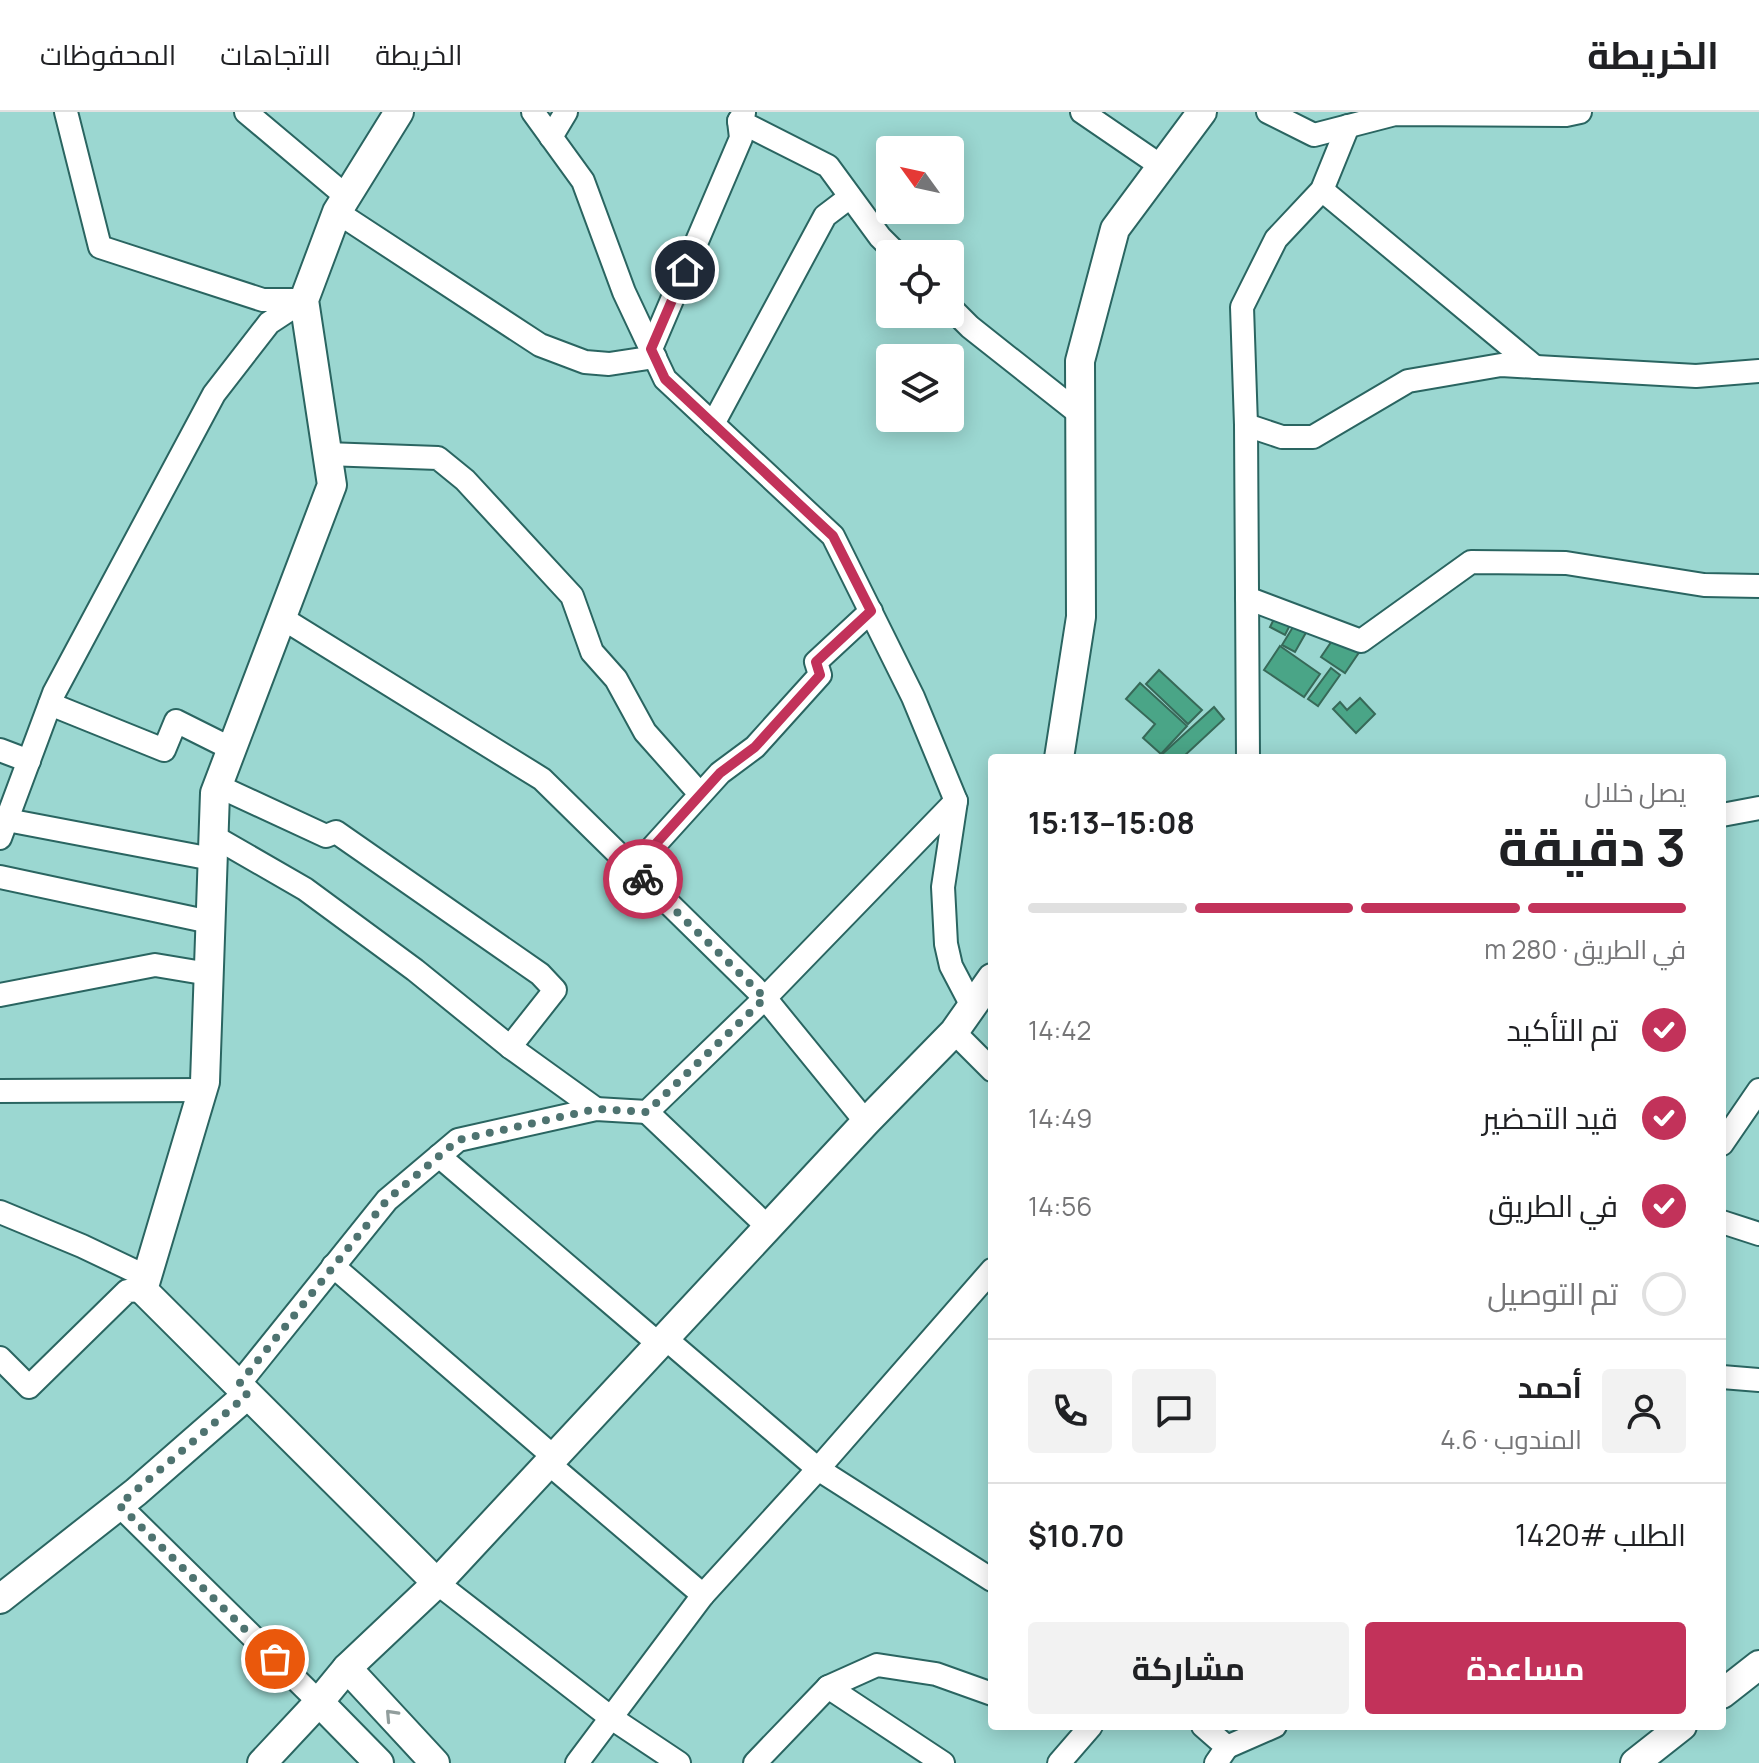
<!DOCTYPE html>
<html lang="ar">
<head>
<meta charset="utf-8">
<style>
  body { margin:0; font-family:Manrope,Cairo,sans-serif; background:#f2f2f2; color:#202124; direction:rtl; height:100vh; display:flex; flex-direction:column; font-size:30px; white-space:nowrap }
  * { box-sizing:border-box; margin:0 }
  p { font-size:26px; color:#757577 }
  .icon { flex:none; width:44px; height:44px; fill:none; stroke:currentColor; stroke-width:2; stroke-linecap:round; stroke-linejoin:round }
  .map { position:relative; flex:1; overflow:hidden; direction:ltr }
  .sheet { position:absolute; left:988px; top:642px; width:738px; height:976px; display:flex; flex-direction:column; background:#fff; border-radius:8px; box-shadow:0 4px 20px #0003; direction:rtl }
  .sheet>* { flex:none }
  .needle { width:52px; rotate:303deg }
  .controls { position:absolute; left:876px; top:24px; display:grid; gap:16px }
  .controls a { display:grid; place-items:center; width:88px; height:88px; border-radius:8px; background:#fff; box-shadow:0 4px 20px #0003; font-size:40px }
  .pin { position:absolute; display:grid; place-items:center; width:68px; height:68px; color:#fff; margin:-34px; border:4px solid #fff; border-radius:50%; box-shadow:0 2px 8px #0007 }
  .courier { position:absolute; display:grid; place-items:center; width:80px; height:80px; margin:-40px; border:6px solid #c2325a; border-radius:50%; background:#fff; color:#222; box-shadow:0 2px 10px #0007 }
  .head em { font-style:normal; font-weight:700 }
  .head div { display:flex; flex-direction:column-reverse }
  .head { display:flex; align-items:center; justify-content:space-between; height:136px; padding:0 40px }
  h1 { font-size:52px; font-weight:700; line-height:60px }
  .bar { display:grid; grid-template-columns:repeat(4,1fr); gap:12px 8px; align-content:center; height:96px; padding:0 40px }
  .bar i { height:10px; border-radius:6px; background:#e0e0e0 }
  .bar .current { background:#c2325a }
  .bar p { grid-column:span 4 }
  .line { display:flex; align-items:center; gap:20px; padding:0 40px; border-top:2px solid #e0e0e0 }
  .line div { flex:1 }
  .round { display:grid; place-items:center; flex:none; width:84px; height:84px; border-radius:8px; background:#f2f2f2 }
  ol { padding:0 40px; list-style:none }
  li { display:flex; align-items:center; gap:24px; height:88px }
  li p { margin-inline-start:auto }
  li .icon { padding:8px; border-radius:50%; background:#c2325a; color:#fff; stroke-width:4 }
  li:last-child { color:#757577 }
  li i { width:44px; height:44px; border:4px solid #e0e0e0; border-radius:50% }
  .cta { display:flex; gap:16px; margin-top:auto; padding:16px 40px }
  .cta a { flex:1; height:92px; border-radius:8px; background:#c2325a; color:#fff; font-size:32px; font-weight:700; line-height:92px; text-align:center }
  .cta a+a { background:#f2f2f2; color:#202124 }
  header { display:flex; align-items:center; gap:48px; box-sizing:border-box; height:112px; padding:0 40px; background:#fff; border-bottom:2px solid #e0e0e0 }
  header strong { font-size:38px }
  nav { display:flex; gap:44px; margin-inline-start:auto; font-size:28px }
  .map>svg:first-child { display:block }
</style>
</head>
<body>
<header>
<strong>الخريطة</strong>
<nav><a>الخريطة</a><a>الاتجاهات</a><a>المحفوظات</a></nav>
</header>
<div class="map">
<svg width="1759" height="1651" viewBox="0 0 1759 1651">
  <rect width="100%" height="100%" fill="#9bd7d1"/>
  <g fill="#4aa587" stroke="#376958" stroke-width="2">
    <polygon points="1275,505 1290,513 1285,523 1270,515"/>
    <polygon points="1296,510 1308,517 1295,540 1282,533"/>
    <polygon points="1336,523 1360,539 1345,561 1321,545"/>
    <polygon points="1280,534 1320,562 1304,585 1264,558"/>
    <polygon points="1331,556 1340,563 1318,594 1308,587"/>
    <polygon points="1159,558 1202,598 1188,612 1146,572"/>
    <polygon points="1140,571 1187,614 1161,642 1143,626 1155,612 1126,587"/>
    <polygon points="1360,586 1375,602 1356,621 1333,597 1340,590 1347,598"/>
    <polygon points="1214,595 1224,607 1182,646 1158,646"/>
  </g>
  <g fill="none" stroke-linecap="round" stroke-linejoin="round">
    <defs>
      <g id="minor">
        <polyline points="66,0 100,135 263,188 303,188"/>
        <polyline points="246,0 347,85"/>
        <polyline points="533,0 583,69 624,180 665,267 833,424 913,585 956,689 943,775 946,832 951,854 973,896"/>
        <polyline points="1082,0 1161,54"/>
        <polyline points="1268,0 1314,23 1395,2 1566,3 1580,0"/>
        <polyline points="744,1 739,9 828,54 880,125 897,142"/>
        <polyline points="551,25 566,0"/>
        <polyline points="1322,78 1535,255"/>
        <polyline points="337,100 540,233 585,250 609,252 655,245"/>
        <polyline points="950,195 970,215 1080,302"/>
        <polyline points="651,237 741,26 739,9"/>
        <polyline points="713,312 825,104 850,85"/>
        <polyline points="1246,313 1282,325 1313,325 1408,269 1501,253 1696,264 1759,259"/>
        <polyline points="326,342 438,346 465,368 572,484 592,540 616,567 645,620 700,682"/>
        <polyline points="1247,486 1361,529 1471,450 1566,451 1704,473 1759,474"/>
        <polyline points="282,506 542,667 765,886 866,1010"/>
        <polyline points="50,592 164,638 176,609 232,637"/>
        <polyline points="0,638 29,649"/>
        <polyline points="1248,646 1246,313 1242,195 1276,127 1322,78 1348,14"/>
        <polyline points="218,674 326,724 336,720 540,862 555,878 510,935"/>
        <polyline points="1722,703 1759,696"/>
        <polyline points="7,708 212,747"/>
        <polyline points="213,724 305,777 415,858 510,935 596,997"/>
        <polyline points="0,726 54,581 214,282 269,211 304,188"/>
        <polyline points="633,757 720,661 755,635 820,563 816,550 871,499"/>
        <polyline points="0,765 210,810"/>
        <polyline points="0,883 155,853 209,862"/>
        <polyline points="954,920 992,958"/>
        <polyline points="0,979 203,978"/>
        <polyline points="647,1000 769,1116"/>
        <polyline points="1722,1032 1759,978"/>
        <polyline points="439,1044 660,1233"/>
        <polyline points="0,1100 82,1134 147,1165"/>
        <polyline points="1722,1110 1759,1122"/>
        <polyline points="333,1154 554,1345"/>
        <polyline points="666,1227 818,1357 992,1468"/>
        <polyline points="0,1246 29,1275 127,1179 143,1178"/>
        <polyline points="1722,1265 1759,1268"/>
        <polyline points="239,1272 387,1088 458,1028 596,997 647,1000 765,886 956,689"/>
        <polyline points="548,1351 703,1483"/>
        <polyline points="119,1393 319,1590"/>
        <polyline points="437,1471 610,1605 679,1651"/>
        <polyline points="828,1575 943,1651"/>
        <polyline points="1203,1614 1227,1635 1216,1651"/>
        <polyline points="1227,1635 1275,1614"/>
        <polyline points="577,1651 703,1483 818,1357 992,1158"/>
        <polyline points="755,1651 828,1575 877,1553 936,1562 992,1582"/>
        <polyline points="1059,1651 1091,1614"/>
      </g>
      <g id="tertiary">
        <polyline points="399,0 337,100 304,188 332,373 215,681 205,970 143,1178 437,1471"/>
        <polyline points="1059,646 1081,505 1080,249 1115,117 1202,0"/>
        <polyline points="0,1487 136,1380 247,1283"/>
        <polyline points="347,1556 435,1651"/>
        <polyline points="1722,1582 1759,1553"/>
        <polyline points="319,1590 379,1651"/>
        <polyline points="262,1651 319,1590 347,1556 437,1471 866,1010 954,920 992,866"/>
        <polyline points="1635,1651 1682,1614"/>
      </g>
    </defs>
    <use href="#minor" stroke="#2a6561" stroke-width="26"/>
    <use href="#tertiary" stroke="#2a6561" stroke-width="32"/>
    <use href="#minor" stroke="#fff" stroke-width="22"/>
    <use href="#tertiary" stroke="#fff" stroke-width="28"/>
  </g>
  <defs><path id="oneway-chevron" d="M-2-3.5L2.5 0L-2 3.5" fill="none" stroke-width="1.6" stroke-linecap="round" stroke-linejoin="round" transform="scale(2)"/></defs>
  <use stroke="#929e9d" href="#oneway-chevron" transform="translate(391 1603) rotate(-133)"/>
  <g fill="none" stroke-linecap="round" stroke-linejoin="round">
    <polyline stroke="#4e7370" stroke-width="8" stroke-dasharray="0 14.4" points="275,1547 119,1393 247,1283 239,1272 387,1088 458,1028 596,997 647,1000 765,886 643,767"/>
    <polyline stroke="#c2325a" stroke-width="10" points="643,767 633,757 720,661 755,635 820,563 816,550 871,499 833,424 665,267 651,237 685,158"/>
  </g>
</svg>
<div class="controls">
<a><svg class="needle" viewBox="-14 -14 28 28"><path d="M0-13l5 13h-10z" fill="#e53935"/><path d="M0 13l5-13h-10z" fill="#757577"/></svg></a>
<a><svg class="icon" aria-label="locate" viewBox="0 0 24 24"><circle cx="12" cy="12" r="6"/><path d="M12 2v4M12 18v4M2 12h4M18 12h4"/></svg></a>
<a><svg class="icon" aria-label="layers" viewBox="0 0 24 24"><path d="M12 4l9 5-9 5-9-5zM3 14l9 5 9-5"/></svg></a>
</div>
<div class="pin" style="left:275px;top:1547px;background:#ea580c"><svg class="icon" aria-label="bag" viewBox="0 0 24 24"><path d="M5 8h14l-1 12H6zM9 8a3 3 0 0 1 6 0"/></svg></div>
<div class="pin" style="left:685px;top:158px;background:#1f2937"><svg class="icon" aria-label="home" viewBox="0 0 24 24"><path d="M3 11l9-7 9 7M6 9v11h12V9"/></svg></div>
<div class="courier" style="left:643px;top:767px"><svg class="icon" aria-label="bike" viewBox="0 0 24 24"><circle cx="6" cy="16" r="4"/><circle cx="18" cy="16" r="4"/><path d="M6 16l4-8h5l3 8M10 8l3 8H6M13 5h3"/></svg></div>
<section class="sheet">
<div class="head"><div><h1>3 دقيقة</h1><p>يصل خلال</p></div><em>15:08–15:13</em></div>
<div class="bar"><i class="current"></i><i class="current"></i><i class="current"></i><i></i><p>في الطريق · 280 m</p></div>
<ol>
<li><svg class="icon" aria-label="check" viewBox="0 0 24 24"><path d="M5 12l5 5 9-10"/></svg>تم التأكيد<p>14:42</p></li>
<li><svg class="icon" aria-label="check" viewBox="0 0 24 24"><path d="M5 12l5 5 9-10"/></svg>قيد التحضير<p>14:49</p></li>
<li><svg class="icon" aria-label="check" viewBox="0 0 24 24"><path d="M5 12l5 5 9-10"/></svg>في الطريق<p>14:56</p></li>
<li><i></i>تم التوصيل</li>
</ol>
<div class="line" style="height:144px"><a class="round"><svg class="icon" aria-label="person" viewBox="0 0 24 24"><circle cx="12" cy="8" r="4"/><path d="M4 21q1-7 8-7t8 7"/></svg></a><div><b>أحمد</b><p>المندوب · 4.6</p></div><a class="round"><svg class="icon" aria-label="chat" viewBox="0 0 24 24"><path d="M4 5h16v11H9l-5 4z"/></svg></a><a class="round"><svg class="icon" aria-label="phone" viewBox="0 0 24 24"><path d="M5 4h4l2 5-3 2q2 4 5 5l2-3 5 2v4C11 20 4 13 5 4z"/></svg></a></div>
<div class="line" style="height:104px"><div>الطلب #1420</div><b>$10.70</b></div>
<div class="cta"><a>مساعدة</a><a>مشاركة</a></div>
</section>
</div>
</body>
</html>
